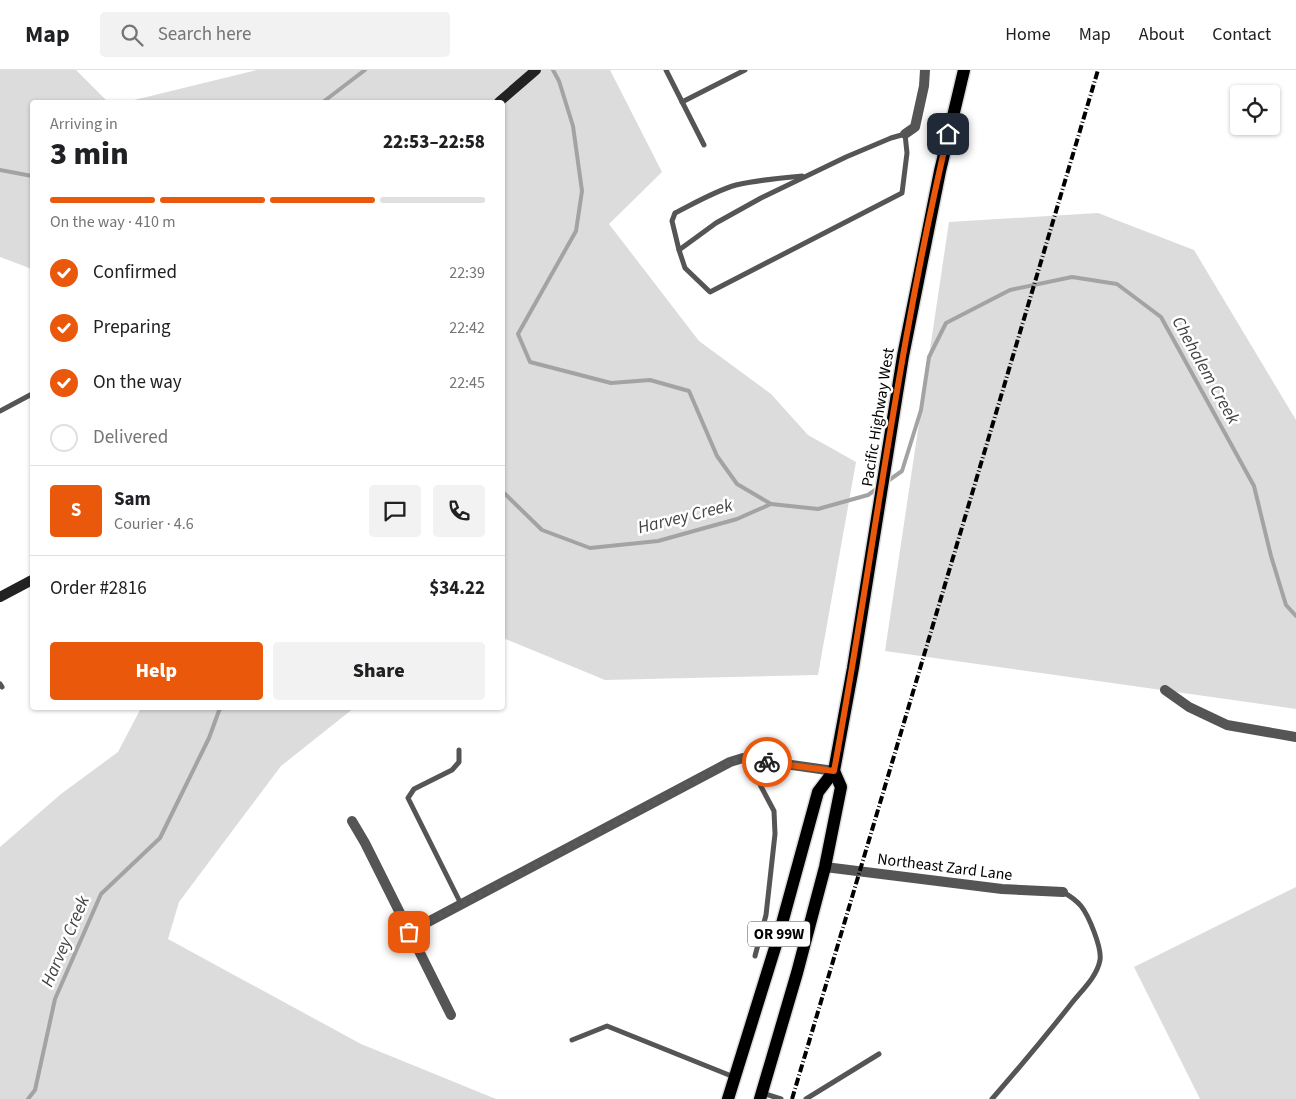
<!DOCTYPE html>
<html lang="en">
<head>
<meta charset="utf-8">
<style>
  body { margin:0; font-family:"Source Sans 3",sans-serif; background:#f2f2f2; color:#202124; height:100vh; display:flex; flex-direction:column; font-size:19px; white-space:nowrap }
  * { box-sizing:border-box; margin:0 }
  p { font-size:16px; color:#757577 }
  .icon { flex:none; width:28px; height:28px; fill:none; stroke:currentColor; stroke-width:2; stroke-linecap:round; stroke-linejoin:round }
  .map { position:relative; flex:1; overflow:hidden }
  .drawer { position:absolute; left:30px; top:30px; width:475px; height:610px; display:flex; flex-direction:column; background:#fff; border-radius:5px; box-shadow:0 1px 4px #0004 }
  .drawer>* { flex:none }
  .buttons { position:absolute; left:1230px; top:15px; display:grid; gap:10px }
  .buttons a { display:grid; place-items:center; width:50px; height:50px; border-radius:5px; background:#fff; box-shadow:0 1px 4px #0004; font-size:25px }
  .pin { position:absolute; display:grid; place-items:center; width:42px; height:42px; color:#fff; margin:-21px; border-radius:10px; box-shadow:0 2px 8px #0006 }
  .courier { position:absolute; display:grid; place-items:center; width:50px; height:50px; margin:-25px; border:4px solid #ea580c; border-radius:50%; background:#fff; color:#222; box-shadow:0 1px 6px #0007 }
  .headline em { font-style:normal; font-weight:800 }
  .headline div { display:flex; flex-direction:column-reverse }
  .headline { display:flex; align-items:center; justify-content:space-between; height:85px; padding:0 20px }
  h1 { font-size:32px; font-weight:800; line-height:38px }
  .bar { display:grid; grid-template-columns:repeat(4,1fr); gap:8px 5px; align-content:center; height:60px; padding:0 20px }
  .bar i { height:6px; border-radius:4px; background:#e0e0e0 }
  .bar .selected { background:#ea580c }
  .bar p { grid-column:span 4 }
  .line { display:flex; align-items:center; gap:12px; padding:0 20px; border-top:1px solid #e0e0e0 }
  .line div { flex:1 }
  .round { display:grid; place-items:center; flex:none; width:52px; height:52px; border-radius:5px; background:#f2f2f2 }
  ol { padding:0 20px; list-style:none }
  li { display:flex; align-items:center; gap:15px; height:55px }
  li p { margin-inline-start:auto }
  li .icon { padding:5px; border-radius:50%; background:#ea580c; color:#fff; stroke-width:4 }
  li:last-child { color:#757577 }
  li i { width:28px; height:28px; border:2px solid #e0e0e0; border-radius:50% }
  .action { display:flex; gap:10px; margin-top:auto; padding:10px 20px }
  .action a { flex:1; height:58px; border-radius:5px; background:#ea580c; color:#fff; font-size:20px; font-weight:800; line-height:58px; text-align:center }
  .action a+a { background:#f2f2f2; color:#202124 }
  header { display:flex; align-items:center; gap:30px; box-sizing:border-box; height:70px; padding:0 25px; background:#fff; border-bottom:1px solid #e0e0e0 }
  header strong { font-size:24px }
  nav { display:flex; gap:28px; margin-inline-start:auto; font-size:18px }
  .search { width:350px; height:45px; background:#f2f2f2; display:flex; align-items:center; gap:12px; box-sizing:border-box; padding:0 18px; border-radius:5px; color:#757577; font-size:19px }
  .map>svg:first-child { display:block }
</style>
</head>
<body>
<header>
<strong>Map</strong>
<div class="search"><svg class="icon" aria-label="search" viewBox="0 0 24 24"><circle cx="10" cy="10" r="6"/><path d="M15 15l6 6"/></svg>Search here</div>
<nav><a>Home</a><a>Map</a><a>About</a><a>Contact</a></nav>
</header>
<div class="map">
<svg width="1296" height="1029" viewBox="0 0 1296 1029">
  <rect width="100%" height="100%" fill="#fff"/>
  <g fill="#dcdcdc">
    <polygon points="0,0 76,0 108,32 32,32 32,199 0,187"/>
    <polygon points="257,0 610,0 662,102 609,154 699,271 771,324 808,365 856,392 818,605 605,610 503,568 502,32 126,32"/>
    <polygon points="1098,143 1194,180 1296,350 1296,639 885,581 949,152"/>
    <polygon points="141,638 354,638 281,696 179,832 168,869 361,974 496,1029 0,1029 0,777 61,724 118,682"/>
    <polygon points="1296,817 1296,1029 1200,1029 1134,897"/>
  </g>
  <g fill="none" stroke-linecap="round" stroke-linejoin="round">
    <g stroke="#a3a3a3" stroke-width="4">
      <polyline points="553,0 559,11 573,56 582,121 576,161 518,264 530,292 611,313 650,310 689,321 717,386 737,414 771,434 818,439 868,425 878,418"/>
      <polyline points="323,32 365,0"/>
      <polyline points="0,100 32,106"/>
      <polyline points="885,413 902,401 921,340 929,287 946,253 1010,220 1072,207 1117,214 1161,247 1254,416 1271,486 1286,535 1296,546"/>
      <polyline points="502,421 542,460 590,478 658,471 737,449 771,434"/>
      <polyline points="28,1029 35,1020 55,929 101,824 160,768 209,668 220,638"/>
    </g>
    <defs>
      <g id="primary">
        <polyline points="728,1029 778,868 818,722 834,701 853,598 903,286 940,101 964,0"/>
        <polyline points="760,1029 797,903 825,797 841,717 834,701"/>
      </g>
    </defs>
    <use href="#primary" stroke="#dbdbdb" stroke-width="15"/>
    <g stroke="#555" stroke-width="5">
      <polyline points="666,0 704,75"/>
      <polyline points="682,32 745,0"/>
      <polygon points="905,64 907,83 902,123 710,222 685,198 679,180 716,153 761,128 846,87 891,68"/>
      <path d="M679 180 672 151 675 143C695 133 715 121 736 115 757 110 780 108 802 106"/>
      <polyline points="0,341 32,324"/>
      <polyline points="0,614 2,617"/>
      <polyline points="459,680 459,692 452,700 414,719 408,728 461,834"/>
      <polyline points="755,886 766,845 775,764 774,741 756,707 757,691"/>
      <polyline points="572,970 607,956 734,1007"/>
      <polyline points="762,1023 781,1029"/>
      <polyline points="806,1029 879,984"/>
      <path d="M992 1029C1019 998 1045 967 1071 934 1081 921 1097 907 1100 890 1102 878 1089 846 1081 836 1076 830 1070 826 1063 822"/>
    </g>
    <g stroke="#555" stroke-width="10">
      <polyline points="905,64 915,57 924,16 925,0"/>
      <polyline points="1165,620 1189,637 1227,655 1296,667"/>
      <polyline points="352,751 365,773 451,945"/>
      <polyline points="825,797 1002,819 1063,822"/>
      <polyline points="409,862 730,692 743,688 834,701"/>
    </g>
    <g stroke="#222" stroke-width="10">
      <polyline points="499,32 536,0"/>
      <polyline points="0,527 32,510"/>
    </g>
    <use href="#primary" stroke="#000" stroke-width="12"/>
    <polyline stroke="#000" stroke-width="4" stroke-dasharray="8 2.5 1 2.5" stroke-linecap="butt" points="792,1029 1098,0"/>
  </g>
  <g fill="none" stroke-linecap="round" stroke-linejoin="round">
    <polyline stroke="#595959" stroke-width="5" stroke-dasharray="0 9" points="409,862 730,692 742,688 767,692"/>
    <path stroke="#ea580c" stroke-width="6" d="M767 692 834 701C873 489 898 274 948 64"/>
  </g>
  <g text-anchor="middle" stroke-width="5" stroke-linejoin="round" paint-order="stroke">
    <rect fill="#fff" stroke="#4c4c4c" stroke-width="1" x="748" y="851.5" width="62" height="25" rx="4"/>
    <g font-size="15" font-weight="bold" fill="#000">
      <text x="779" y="869">OR 99W</text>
    </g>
    <g font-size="16" fill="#000" stroke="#fff">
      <text transform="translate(877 347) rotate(-81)" y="6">Pacific Highway West</text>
      <text transform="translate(945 796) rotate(7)" y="6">Northeast Zard Lane</text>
    </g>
    <g font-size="18" font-style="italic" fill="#444" stroke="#fff">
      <text transform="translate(1206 300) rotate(61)" y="6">Chehalem Creek</text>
      <text transform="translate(685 446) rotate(-14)" y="6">Harvey Creek</text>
      <text transform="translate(65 871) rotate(-67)" y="6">Harvey Creek</text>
    </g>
  </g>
</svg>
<div class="buttons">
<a><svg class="icon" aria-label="locate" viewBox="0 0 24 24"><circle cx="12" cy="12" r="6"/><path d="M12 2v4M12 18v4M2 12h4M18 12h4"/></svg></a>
</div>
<div class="pin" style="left:409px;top:862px;background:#ea580c"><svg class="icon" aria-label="bag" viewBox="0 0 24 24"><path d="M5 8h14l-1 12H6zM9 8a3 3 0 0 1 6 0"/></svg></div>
<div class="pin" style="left:948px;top:64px;background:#1f2937"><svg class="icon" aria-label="home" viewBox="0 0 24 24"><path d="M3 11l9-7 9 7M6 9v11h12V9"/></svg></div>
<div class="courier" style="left:767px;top:692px"><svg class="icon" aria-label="bike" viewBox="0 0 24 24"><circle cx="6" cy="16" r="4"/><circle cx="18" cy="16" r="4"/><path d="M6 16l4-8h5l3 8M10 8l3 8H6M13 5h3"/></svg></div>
<section class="drawer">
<div class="headline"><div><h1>3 min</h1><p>Arriving in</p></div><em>22:53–22:58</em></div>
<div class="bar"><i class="selected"></i><i class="selected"></i><i class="selected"></i><i></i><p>On the way · 410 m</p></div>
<ol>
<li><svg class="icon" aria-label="check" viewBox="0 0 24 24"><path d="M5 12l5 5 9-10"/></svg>Confirmed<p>22:39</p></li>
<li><svg class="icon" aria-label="check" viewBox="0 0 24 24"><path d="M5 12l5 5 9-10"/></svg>Preparing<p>22:42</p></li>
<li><svg class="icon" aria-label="check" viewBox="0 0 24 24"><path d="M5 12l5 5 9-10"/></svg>On the way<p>22:45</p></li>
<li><i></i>Delivered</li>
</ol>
<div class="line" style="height:90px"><b class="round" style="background:#ea580c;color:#fff">S</b><div><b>Sam</b><p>Courier · 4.6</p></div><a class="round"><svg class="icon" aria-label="chat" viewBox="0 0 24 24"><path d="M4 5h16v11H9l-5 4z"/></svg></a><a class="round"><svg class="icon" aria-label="phone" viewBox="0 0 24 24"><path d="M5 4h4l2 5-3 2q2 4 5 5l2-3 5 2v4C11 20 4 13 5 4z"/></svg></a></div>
<div class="line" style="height:65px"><div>Order #2816</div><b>$34.22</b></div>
<div class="action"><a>Help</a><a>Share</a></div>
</section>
</div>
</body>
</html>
